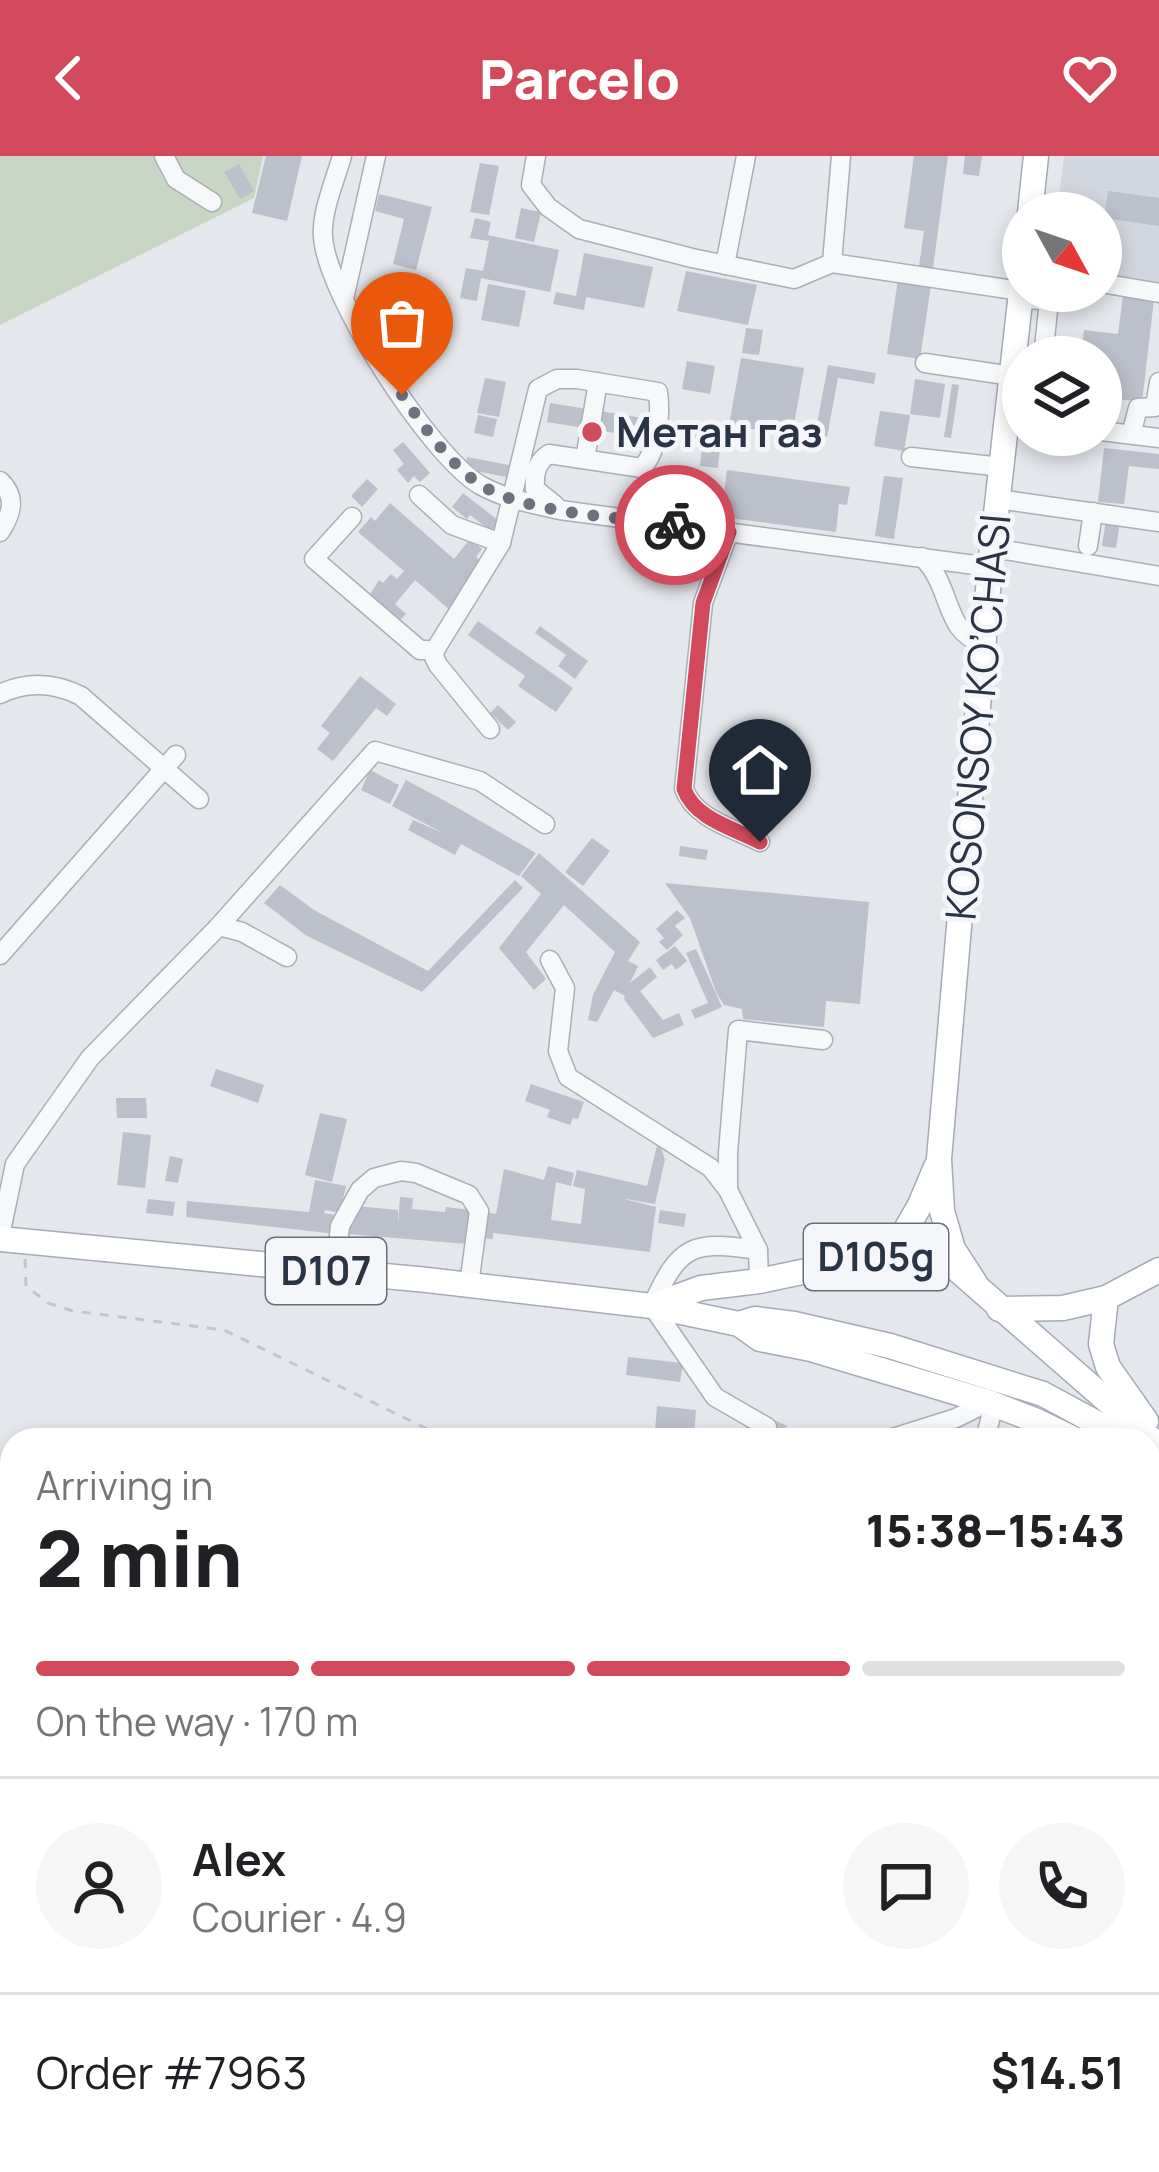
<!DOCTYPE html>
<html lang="en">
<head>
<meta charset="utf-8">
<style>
  body { margin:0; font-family:Manrope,sans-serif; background:#f6f6f6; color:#202124; height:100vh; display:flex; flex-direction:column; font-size:45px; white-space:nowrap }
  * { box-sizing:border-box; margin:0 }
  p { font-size:39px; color:#757577 }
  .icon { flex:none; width:66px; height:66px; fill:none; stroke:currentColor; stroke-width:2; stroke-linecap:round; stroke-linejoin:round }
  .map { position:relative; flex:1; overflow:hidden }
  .panel { position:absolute; left:0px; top:1272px; width:1161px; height:744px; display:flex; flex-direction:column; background:#fff; border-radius:36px 36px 0 0; box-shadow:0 6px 18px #0003 }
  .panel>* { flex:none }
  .needle { width:78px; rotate:130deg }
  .fabs { position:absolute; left:1002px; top:36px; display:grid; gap:24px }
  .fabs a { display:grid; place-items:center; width:120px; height:120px; border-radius:50%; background:#fff; box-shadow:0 6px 18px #0003; font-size:60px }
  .pin { position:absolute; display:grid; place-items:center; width:102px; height:102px; color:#fff; margin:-123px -51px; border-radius:50% 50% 50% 0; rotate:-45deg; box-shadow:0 0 12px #0007 }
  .pin .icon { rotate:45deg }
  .courier { position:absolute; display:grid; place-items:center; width:120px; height:120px; margin:-60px; border:9px solid #d1495b; border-radius:50%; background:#fff; color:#222; box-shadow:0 3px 15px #0007 }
  .overview em { font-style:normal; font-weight:800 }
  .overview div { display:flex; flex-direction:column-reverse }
  .overview { display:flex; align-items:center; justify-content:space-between; height:204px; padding:0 36px }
  h1 { font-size:78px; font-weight:800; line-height:90px }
  .bar { display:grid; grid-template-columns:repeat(4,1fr); gap:18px 12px; align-content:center; height:144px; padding:0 36px }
  .bar i { height:15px; border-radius:9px; background:#e0e0e0 }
  .bar .active { background:#d1495b }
  .bar p { grid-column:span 4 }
  .line { display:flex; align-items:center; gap:30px; padding:0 36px; border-top:3px solid #e0e0e0 }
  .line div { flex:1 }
  .round { display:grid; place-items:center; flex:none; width:126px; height:126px; border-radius:63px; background:#f6f6f6 }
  header { display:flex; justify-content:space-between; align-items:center; height:156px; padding:0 36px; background:#d1495b; color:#fff; font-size:54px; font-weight:800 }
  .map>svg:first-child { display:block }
</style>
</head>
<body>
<header><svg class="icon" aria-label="back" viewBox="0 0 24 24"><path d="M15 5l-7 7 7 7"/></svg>Parcelo<svg class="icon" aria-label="heart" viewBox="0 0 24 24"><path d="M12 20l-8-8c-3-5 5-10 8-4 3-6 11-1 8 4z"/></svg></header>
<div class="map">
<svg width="1159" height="2016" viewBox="0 0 1159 2016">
  <rect width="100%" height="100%" fill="#e4e7ec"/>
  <polygon fill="#d2d6de" points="1064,0 1159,0 1159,142 1101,133 1101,57 1057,57"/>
  <polygon fill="#c9d6c5" points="0,0 263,0 254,42 0,169"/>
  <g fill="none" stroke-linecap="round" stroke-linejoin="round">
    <g stroke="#9fb4cc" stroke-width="4.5">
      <polyline points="0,1946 12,1949"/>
      <polyline points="243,2004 296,2016"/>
    </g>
  </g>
  <g fill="#bbc0ca">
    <polygon points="266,0 302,0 287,65 252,57"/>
    <polygon points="914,0 948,0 933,112 919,110 924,75 904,72"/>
    <polygon points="965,0 982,0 979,20 963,18"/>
    <polygon points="480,7 499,10 489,59 470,56"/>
    <polygon points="239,8 254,35 240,43 224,16"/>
    <polygon points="1108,35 1159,42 1159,70 1104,62"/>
    <polygon points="379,38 432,51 416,114 393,108 404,63 375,55"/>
    <polygon points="521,52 541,56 534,86 515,82"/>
    <polygon points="475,62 491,66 488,79 559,94 550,136 481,122 477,145 460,142 466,112 483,115 489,85 470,82"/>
    <polygon points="584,97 653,111 644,152 586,141 584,154 553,148 556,136 576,140"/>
    <polygon points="686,115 757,129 748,169 677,155"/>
    <polygon points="898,123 931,129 920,203 887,198"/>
    <polygon points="488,128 526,135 519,171 481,164"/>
    <polygon points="1123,139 1154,143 1142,246 1101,241 1101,201 1081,201 1084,174 1118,178"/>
    <polygon points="746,172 763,174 759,199 742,197"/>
    <polygon points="741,202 804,212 792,280 729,269"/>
    <polygon points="687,205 715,210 710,238 682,233"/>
    <polygon points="828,209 876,217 874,228 838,222 827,281 815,279"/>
    <polygon points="485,222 506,226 499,261 477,257"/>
    <polygon points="915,223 945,228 940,262 910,258"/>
    <polygon points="952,228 959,229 951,282 944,281"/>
    <polygon points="550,247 649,263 646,282 547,266"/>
    <polygon points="880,255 910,259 904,295 874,290"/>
    <polygon points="478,259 497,263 493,281 474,277"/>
    <polygon points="670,266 703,270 701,287 667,282"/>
    <polygon points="710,272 730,275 727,291 707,288"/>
    <polygon points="403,286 430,317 420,326 414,320 408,327 397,314 404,308 393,294"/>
    <polygon points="702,291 720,293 718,312 700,310"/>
    <polygon points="1104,292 1159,298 1159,313 1129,310 1124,348 1098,346"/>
    <polygon points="467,301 514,310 511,322 476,315 477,313 465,310"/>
    <polygon points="727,314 850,331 847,349 839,348 836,376 721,361"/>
    <polygon points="884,320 903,322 894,383 875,380"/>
    <polygon points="367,323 378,333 362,351 351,340"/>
    <polygon points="463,337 499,365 491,375 470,359 467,363 452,351"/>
    <polygon points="390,347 454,403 470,383 482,393 476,401 480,404 451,455 415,424 395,448 406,458 398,466 369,440 379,424 383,427 391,418 397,423 404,415 358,376 371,361 375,365"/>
    <polygon points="1106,364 1120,366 1116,392 1102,390"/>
    <polygon points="478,465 573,532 556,556 518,530 525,520 468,479"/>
    <polygon points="540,470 588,505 575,523 558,510 566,499 535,477"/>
    <polygon points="360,520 396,548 387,560 376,552 333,605 317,593 330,577 321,570"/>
    <polygon points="498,549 516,566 508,574 490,557"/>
    <polygon points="370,614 399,629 390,648 361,634"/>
    <polygon points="406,624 456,651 536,697 519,720 461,688 455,699 408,674 413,664 443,677 392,650"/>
    <polygon points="592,682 610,695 583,730 565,716"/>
    <polygon points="680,690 708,694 706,704 679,700"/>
    <polygon points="539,697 640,786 628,805 638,810 630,827 650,811 657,821 640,835 663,864 679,857 684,869 653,882 624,843 625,840 614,834 597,866 588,864 593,839 615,796 564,749 526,796 546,823 534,834 499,792 541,738 521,720"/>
    <polygon points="515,724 523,732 422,836 307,780 264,747 280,729 314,754 428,815"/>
    <polygon points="665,727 869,746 860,848 826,845 824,871 743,863 742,853 724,849 716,836 690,762"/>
    <polygon points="677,754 685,762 675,770 683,779 667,794 659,786 664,782 656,773"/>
    <polygon points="675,790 687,805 676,814 672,808 663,814 656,804"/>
    <polygon points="696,793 722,851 695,863 691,854 708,847 686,797"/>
    <polygon points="216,913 264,929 258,947 210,930"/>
    <polygon points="531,928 584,946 578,963 573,962 570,969 547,961 550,954 525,945"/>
    <polygon points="116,942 146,942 147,962 117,962"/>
    <polygon points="320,957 347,963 332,1026 305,1019"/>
    <polygon points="123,976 151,979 145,1032 117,1029"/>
    <polygon points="657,990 661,992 665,1004 655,1048 620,1042 656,1051 650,1096 493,1077 493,1083 481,1082 485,1056 496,1058 504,1013 544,1024 548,1010 574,1017 571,1030 556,1026 551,1064 581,1068 585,1033 573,1030 577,1014 647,1030"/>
    <polygon points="170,1000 183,1003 178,1027 165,1025"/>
    <polygon points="315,1024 346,1030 340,1057 325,1054 324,1057 340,1060 337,1078 186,1061 187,1045 309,1056"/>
    <polygon points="400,1041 413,1042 412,1053 445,1056 446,1051 470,1054 467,1088 348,1078 350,1065 355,1065 356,1050 398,1054 398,1069"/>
    <polygon points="148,1043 175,1046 173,1060 146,1057"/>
    <polygon points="660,1054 686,1058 684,1071 658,1067"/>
    <polygon points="628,1201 683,1207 680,1226 626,1219"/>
    <polygon points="657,1250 696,1254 694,1278 655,1275"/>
    <polygon points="745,1269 842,1279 844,1284 750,1284"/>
    <polygon points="12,1677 12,1869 4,1869"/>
  </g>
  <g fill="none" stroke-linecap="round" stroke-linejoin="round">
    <polyline stroke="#bfc3cb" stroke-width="18" stroke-dasharray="18 9" stroke-linecap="butt" points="767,1271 799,1284"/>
    <defs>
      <g id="minor">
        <polyline points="164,0 176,23 212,46"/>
        <path d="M342 0C335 25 321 56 323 81 327 140 430 299 480 329 505 343 533 348 560 354L990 411"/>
        <polyline points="536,0 531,29 548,51 579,73 692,102 794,123 832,107 1021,135"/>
        <polyline points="832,107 841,0"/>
        <polyline points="725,109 746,0"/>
        <polyline points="1101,127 1159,137"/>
        <polyline points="1020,142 1049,145 1043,201"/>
        <polyline points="344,143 376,0"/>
        <polyline points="925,207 1012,220"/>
        <polyline points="1101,275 1159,282"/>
        <polyline points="1134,279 1133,271 1138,252 1155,251 1159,226"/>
        <polyline points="911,301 1002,311"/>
        <polyline points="585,303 598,226"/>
        <path d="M0 325C17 341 12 358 0 376"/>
        <polyline points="419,339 452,369 501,387"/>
        <polyline points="998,343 1159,366"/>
        <path d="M352 361 314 403 420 494H435L501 387 538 233 557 223H577L658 236C661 259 658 295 642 312L549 298C536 306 534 319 535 333L555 349"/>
        <path d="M729 376 703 447 684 633C695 663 733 672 760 686"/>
        <polyline points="1088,390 1093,356"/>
        <polyline points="993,392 1159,420"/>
        <path d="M922 401C953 430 943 478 984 487"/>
        <polyline points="435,494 434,501 438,509 490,573"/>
        <path d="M0 538C27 525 55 527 81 540L199 643"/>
        <polyline points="219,770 242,776 287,801"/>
        <polyline points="0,799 176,599"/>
        <polyline points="550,804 565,832 558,895 568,921 711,1012 728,1034 758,1094 759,1125"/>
        <polyline points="728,1034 728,997 738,874 823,884"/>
        <polyline points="0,1080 15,1008 90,902 219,770 375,595 480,625 545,668"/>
        <path d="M758 1094C693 1085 680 1087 652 1150L715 1241 767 1271"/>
        <polyline points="335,1116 340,1070 360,1034 374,1022 401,1015 416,1017 469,1039 479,1055 469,1129"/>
        <polyline points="886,1284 956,1262 988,1246"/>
        <polyline points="985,1284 994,1248"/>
        <polyline points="1149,1690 1159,1696"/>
        <polyline points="0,1857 5,1574"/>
        <polyline points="0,1864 1,1880 7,1891"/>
        <polyline points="1149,1953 1159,1961"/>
        <polyline points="0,1977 12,1981"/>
        <polyline points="83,2004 119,2016"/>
        <polyline points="494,2004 543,2016"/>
        <polyline points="24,2016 26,2004"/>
        <polyline points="614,2016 623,2004"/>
      </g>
      <g id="major">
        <polyline points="1030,57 1036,0"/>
        <polyline points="0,1083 427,1124 652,1150 739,1168 760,1183 811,1193 988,1246 1037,1265 1076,1284"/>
        <path d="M878 1100C905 1095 920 1090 945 1103L1159 1290"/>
        <polyline points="975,1127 953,1093 942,1055 939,1003 990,411 1023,119"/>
        <polyline points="1106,1142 1101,1188 1108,1211 1146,1265"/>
        <polyline points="655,1149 701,1132 759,1125 878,1100 904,1077 920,1049 936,1011"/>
        <polyline points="999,1153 1063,1152 1106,1142 1159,1114"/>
        <polyline points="739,1168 755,1163 794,1168 890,1190 1043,1238 1128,1284"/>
        <polyline points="1149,1321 1159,1326"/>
        <polyline points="1149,1374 1159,1370"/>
        <polyline points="1149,1429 1159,1437"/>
      </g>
    </defs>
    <use href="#minor" stroke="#a9aeb7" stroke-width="21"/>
    <use href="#major" stroke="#a3abb8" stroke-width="27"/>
    <g stroke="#c2c5cb" stroke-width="3" stroke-dasharray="9 9" stroke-linecap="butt">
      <polyline points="25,1103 26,1130 48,1147 73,1155 224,1174 450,1284"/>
      <polyline points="0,1462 12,1465"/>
      <polyline points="1021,2004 1037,2016"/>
    </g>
    <use href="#minor" stroke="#f7f8fa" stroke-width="18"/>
    <use href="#major" stroke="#fff" stroke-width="24"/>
  </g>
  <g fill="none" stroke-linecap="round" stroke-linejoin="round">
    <path stroke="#6c737f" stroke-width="12" stroke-dasharray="0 21.6" d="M402 239C423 269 445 302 475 325 519 358 620 361 675 369"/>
    <path stroke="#d1495b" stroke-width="15" d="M675 369 729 376 703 447 684 633C695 663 733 672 760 686"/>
  </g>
  <circle fill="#d1495b" stroke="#f4f6f9" stroke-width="4.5" cx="592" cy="276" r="12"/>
  <g text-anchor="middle" stroke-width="10" stroke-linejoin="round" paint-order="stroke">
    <g fill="#f4f6f9" stroke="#676e7b" stroke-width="3">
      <rect x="804" y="1068" width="144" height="66" rx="9"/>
      <rect x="266" y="1082" width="120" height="66" rx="9"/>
    </g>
    <g font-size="39" font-weight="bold" fill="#2b3445">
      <text x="876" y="1115">D105g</text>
      <text x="326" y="1129">D107</text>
    </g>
    <g font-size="42" font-weight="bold" fill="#2b3445" stroke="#f4f6f9" text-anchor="start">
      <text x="616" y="291">Метан газ</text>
    </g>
    <g font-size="42" fill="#2b3445" stroke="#f4f6f9">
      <text transform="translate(978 561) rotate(-85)" y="15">KOSONSOY KO’CHASI</text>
    </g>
  </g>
</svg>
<div class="fabs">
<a><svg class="needle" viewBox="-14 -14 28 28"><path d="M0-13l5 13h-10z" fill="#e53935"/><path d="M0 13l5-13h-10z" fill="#757577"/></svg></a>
<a><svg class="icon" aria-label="layers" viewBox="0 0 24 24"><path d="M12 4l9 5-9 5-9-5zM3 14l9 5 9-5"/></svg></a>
</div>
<div class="pin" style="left:402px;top:239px;background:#ea580c"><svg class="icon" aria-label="bag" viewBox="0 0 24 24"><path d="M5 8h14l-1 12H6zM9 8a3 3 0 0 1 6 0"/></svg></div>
<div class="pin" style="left:760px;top:686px;background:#1f2937"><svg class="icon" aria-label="home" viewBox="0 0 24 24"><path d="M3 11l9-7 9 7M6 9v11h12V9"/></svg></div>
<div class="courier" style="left:675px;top:369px"><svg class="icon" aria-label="bike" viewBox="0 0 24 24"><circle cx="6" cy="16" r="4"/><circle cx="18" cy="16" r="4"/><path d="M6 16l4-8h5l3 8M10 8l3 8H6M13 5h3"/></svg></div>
<section class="panel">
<div class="overview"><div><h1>2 min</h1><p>Arriving in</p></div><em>15:38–15:43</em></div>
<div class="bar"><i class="active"></i><i class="active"></i><i class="active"></i><i></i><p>On the way · 170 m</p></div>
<div class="line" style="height:216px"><a class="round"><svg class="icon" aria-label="person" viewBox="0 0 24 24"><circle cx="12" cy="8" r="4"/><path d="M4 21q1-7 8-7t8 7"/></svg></a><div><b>Alex</b><p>Courier · 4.9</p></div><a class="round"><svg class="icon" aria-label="chat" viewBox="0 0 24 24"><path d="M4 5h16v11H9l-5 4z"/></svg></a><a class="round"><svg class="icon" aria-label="phone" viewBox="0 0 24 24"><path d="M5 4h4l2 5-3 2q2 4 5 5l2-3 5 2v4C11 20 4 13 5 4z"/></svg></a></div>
<div class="line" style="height:156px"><div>Order #7963</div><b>$14.51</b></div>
</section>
</div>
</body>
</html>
